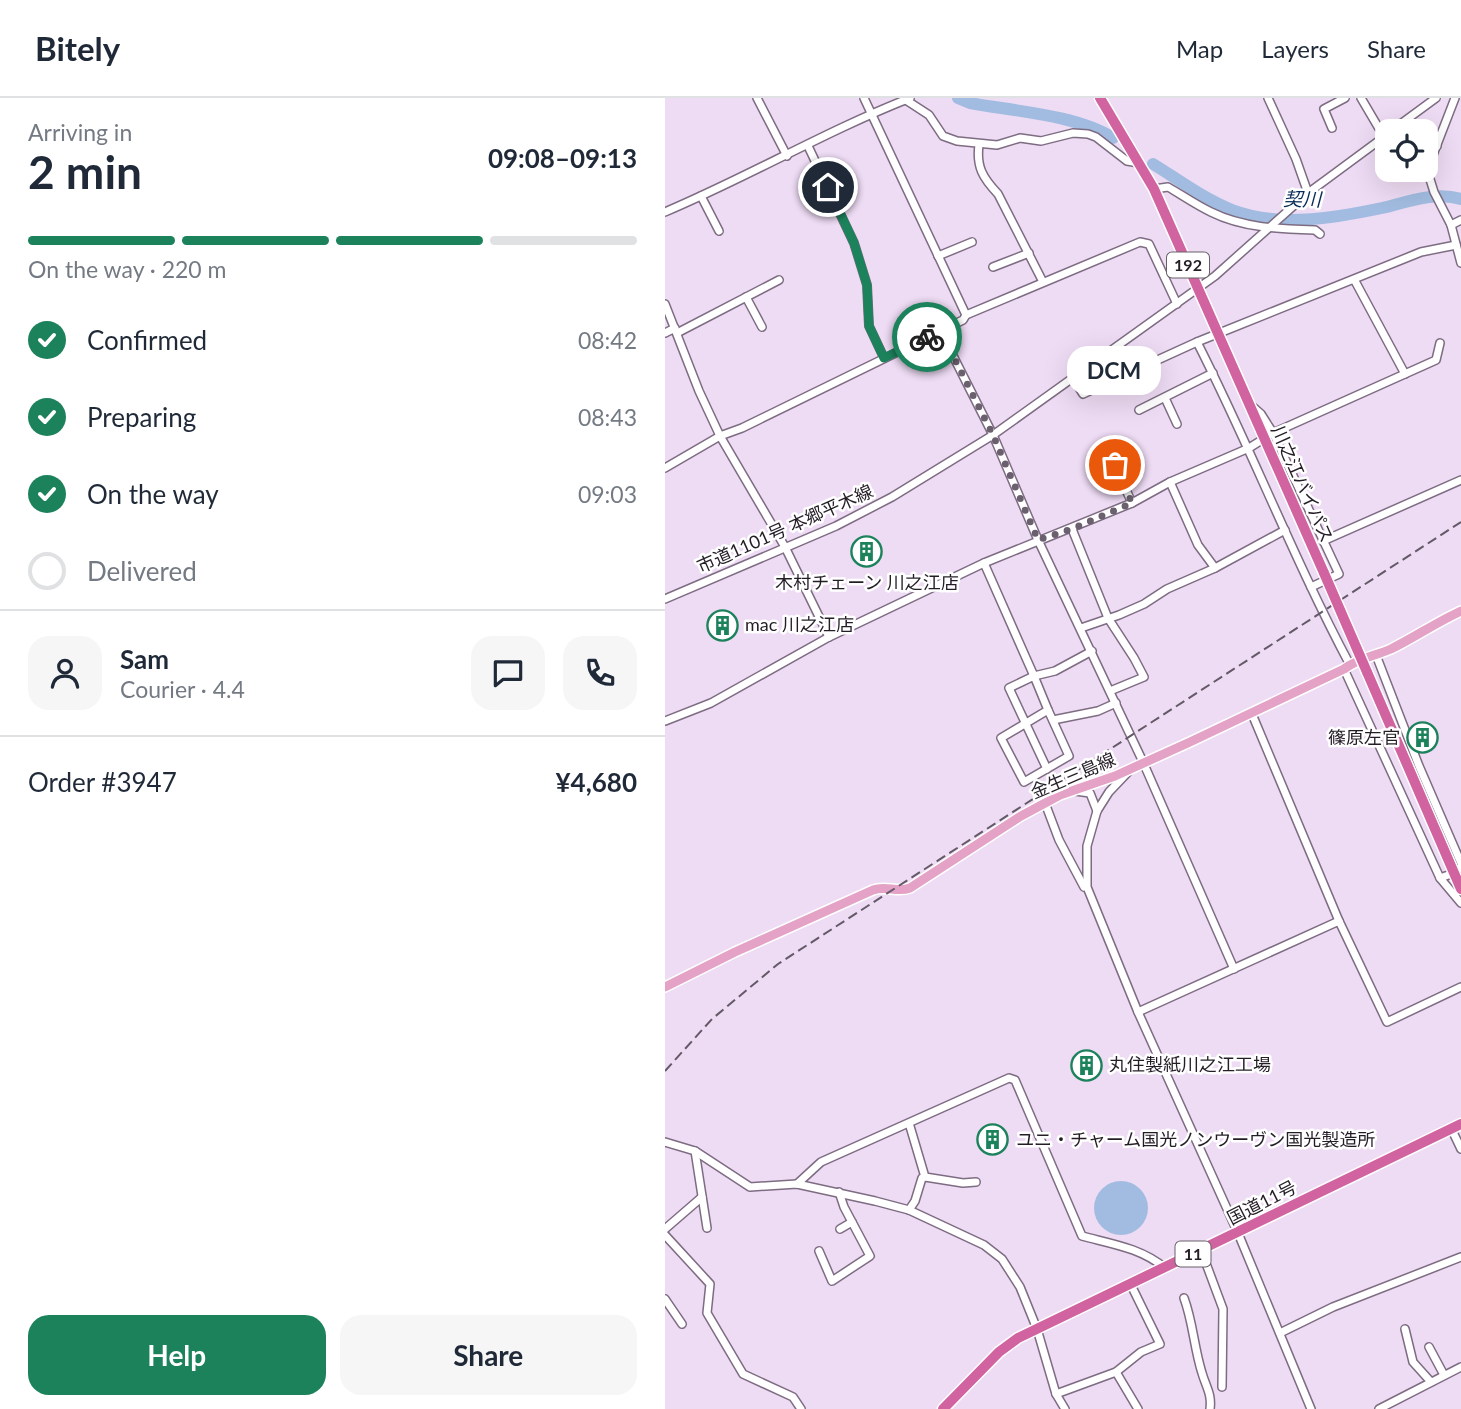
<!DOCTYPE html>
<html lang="en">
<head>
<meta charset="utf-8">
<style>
  body { margin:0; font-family:Lato,"Noto Sans JP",sans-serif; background:#f6f6f7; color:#1f2937; height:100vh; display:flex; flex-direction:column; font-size:26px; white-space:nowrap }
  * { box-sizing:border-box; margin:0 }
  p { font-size:23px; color:#747a83 }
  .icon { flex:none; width:38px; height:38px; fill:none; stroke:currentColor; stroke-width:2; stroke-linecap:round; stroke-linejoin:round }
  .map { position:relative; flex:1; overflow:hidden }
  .sheet { display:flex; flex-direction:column; background:#fff; width:665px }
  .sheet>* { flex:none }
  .tools { position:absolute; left:710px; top:21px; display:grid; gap:14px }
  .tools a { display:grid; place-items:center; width:63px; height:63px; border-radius:14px; background:#fff; box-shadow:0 7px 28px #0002; font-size:35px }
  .pin { position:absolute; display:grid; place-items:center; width:60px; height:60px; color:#fff; margin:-30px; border:4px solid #fff; border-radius:50%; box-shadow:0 2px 7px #0007 }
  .courier { position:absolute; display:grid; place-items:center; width:70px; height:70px; margin:-35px; border:5px solid #1c825c; border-radius:50%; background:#fff; color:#222; box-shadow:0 2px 9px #0007 }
  .bubble { position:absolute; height:49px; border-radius:21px; background:#fff; box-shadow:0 7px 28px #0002; font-size:23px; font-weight:700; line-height:49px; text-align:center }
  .overview em { font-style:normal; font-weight:700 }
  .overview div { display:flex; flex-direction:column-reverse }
  .overview { display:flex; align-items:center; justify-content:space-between; height:119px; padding:0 28px }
  h1 { font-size:46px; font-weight:700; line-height:52px }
  .bar { display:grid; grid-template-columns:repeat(4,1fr); gap:10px 7px; align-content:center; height:84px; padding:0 28px }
  .bar i { height:9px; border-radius:5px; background:#e0e1e3 }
  .bar .current { background:#1c825c }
  .bar p { grid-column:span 4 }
  .line { display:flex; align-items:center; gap:18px; padding:0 28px; border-top:2px solid #e0e1e3 }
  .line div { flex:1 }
  .round { display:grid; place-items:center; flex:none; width:74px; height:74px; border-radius:21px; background:#f6f6f7 }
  ol { padding:0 28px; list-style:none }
  li { display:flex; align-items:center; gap:21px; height:77px }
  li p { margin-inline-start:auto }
  li .icon { padding:7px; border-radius:50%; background:#1c825c; color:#fff; stroke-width:4 }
  li:last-child { color:#747a83 }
  li i { width:38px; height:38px; border:4px solid #e0e1e3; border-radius:50% }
  .action { display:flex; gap:14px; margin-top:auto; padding:14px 28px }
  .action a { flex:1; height:80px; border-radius:21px; background:#1c825c; color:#fff; font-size:28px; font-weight:700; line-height:80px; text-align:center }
  .action a+a { background:#f6f6f7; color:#1f2937 }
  header { display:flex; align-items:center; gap:42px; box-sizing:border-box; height:98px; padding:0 35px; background:#fff; border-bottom:2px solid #e0e1e3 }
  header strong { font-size:33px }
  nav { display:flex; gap:38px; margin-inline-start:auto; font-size:24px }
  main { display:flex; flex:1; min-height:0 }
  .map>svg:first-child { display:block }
</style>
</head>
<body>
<header>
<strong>Bitely</strong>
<nav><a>Map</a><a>Layers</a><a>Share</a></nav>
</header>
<main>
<section class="sheet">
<div class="overview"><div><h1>2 min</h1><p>Arriving in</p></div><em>09:08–09:13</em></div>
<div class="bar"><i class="current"></i><i class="current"></i><i class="current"></i><i></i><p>On the way · 220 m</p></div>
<ol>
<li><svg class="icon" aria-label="check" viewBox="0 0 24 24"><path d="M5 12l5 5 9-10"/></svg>Confirmed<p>08:42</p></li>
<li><svg class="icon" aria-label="check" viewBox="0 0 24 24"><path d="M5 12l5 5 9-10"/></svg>Preparing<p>08:43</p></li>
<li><svg class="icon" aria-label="check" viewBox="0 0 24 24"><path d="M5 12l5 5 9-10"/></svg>On the way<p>09:03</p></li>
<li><i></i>Delivered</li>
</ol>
<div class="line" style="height:126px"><a class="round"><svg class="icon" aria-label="person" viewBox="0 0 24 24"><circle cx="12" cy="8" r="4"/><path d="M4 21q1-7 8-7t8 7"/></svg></a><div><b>Sam</b><p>Courier · 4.4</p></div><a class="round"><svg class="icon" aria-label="chat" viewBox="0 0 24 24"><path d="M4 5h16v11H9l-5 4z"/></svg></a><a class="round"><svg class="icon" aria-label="phone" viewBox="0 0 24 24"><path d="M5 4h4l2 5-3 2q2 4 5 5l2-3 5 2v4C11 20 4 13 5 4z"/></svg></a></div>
<div class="line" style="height:91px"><div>Order #3947</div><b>¥4,680</b></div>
<div class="action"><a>Help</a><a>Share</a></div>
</section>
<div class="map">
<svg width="796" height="1311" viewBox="0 0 796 1311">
  <rect width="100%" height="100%" fill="#eedbf4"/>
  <circle fill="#a1bce0" cx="456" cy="1110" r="27"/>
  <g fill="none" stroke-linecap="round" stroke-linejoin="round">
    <g stroke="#a1bce0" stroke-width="12">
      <path d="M293 0 305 5C348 13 412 17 448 40"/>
      <path d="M488 66C514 82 539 101 567 112 615 130 669 120 717 110 742 104 771 93 796 101"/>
    </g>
    <defs>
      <g id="minor">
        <polyline points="92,0 122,58"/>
        <polyline points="603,0 631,61 643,95"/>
        <polyline points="696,0 719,39"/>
        <polyline points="790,0 766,62 764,78 769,94 786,127 796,165"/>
        <polyline points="241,2 264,17 278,38 292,43 332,47 355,40 376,43 408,35 423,36 431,39 462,63 474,65"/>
        <polyline points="667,30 659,11 680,0"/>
        <polyline points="726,33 771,0"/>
        <polyline points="761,46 772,48"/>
        <path d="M314 47C311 69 318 80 333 96L378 184"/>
        <polyline points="143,48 189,145 202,187 204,228 219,260"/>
        <path d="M489 91 503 89C517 97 531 107 546 114 578 130 615 131 650 132L655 136"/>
        <polyline points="36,98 54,133"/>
        <path d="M0 114C83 79 161 33 245 0"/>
        <polyline points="786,127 796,122"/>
        <polyline points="273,158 307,144"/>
        <polyline points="328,169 364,155"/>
        <polyline points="690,183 740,276"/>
        <polyline points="81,199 97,229"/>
        <polyline points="0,206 34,293 55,338 120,449 164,539"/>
        <polyline points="301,217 475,144 484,146 512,206"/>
        <polyline points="275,232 328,337 373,442 478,664 569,871"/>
        <polyline points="0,235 10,230"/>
        <polyline points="12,235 114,182"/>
        <path d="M532 244C586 350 629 462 685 567"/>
        <polyline points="408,280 418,296 532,244 756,154 791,147"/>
        <polyline points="500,300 512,326"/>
        <polyline points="588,309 596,316 608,335 674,476 646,489"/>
        <polyline points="474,312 548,275"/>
        <polyline points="441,348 467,405"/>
        <polyline points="0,370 55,338 77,330 298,222 301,217 199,0"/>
        <polyline points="505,384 533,447 550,470 620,432"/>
        <polyline points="407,431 443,520 469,560 479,579 445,593"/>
        <polyline points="658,443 796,382"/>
        <polyline points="319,465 369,578 390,573 427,553"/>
        <polyline points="0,501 171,428 227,399 328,337 550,178 643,95 723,36"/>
        <polyline points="416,530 454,517 479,506 502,491 550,470"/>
        <polyline points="711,557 754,668 796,765"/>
        <polyline points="679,571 775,780 789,775 796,769"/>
        <polygon points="383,612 404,658 359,684 336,640"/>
        <polyline points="587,616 674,823 722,924 796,889"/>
        <polyline points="388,622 433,613 451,605"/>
        <polyline points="0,623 46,605 164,539 319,465 467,405 505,384 584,350 608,335 771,262 775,245"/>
        <polyline points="382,671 344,590 369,578 383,612"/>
        <polyline points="463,674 444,694 432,713 422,748 422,789 473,914 573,1135 646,1311"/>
        <polyline points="410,693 425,695 432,713"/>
        <polyline points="380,705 394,742 419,789"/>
        <polyline points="775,780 796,805"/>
        <polyline points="473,914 674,823"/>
        <polyline points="244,1025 260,1079 298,1085 311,1084"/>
        <polyline points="786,1030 796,1051"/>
        <polyline points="0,1044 30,1053 85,1089 132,1086 210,1103 244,1112 319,1147 337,1161 355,1189 372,1231 391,1296 400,1311"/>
        <polyline points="30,1053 42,1130"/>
        <path d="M132 1086 156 1064 344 980 350 982 417 1138C447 1146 476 1150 500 1170"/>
        <polyline points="244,1112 250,1103 257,1080 260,1079"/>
        <polyline points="0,1131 37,1099"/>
        <polyline points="175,1131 187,1124"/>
        <polyline points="0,1137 45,1186 42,1215 78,1276 128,1299 136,1311"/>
        <polyline points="536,1152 558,1211 557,1289"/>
        <polyline points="154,1153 167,1183 205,1158 179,1109 174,1094"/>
        <path d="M519 1200C528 1224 529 1250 537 1275 541 1289 547 1296 545 1311"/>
        <polyline points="0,1201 17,1226"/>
        <polyline points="740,1231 748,1264 766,1284"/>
        <polyline points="615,1235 668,1209 796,1159"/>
        <polyline points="764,1249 779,1277"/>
        <polyline points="451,1274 473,1311"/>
        <polyline points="391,1296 451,1274 476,1254 495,1246 466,1187"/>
        <polyline points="714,1311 796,1269"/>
      </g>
      <path id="major" d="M0 889 70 854 208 792C221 787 232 795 245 790L356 718 395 697 450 678 525 644 679 571C694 560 710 558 726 551 750 539 772 524 796 513"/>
      <g id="highway">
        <polyline points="435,0 489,91 659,475"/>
        <polyline points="702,574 796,791"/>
        <polyline points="278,1311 334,1254 353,1240 796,1026"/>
      </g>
    </defs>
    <use href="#minor" stroke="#7d6c82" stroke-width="10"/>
    <use href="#major" stroke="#fff" stroke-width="12"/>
    <use href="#highway" stroke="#fff" stroke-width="13"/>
    <use href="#minor" stroke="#fff" stroke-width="7"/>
    <use href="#major" stroke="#e3a2c6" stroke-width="9"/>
    <use href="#highway" stroke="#d164a0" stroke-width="10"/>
    <polyline stroke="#635967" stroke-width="2" stroke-dasharray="10 5" stroke-linecap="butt" points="0,973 47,921 113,866 796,424"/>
    <defs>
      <polyline id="highway-bridge" points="659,475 702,574"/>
    </defs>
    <use href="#highway-bridge" stroke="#fff" stroke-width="13" stroke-linecap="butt"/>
    <use href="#highway-bridge" stroke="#d164a0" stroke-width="10"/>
  </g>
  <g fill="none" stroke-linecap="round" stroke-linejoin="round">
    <polyline stroke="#6b606e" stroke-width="7" stroke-dasharray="0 12.6" points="262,239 275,232 328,337 373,442 407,431 467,405 450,367"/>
    <polyline stroke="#1c825c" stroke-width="9" points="163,89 189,145 202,187 204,228 219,260 262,239"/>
  </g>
  <defs>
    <symbol id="building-ring" viewBox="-11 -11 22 22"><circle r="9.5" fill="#fff" stroke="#1c825c" stroke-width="1.5"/><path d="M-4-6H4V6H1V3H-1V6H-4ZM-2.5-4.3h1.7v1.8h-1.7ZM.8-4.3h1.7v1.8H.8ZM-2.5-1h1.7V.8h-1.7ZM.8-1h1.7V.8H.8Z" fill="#1c825c"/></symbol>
  </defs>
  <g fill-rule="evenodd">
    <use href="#building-ring" x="184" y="436" width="35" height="35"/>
    <use href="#building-ring" x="40" y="510" width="35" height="35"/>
    <use href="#building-ring" x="740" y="622" width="35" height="35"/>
    <use href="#building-ring" x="404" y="950" width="35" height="35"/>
    <use href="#building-ring" x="310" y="1024" width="35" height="35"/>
  </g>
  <g text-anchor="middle" stroke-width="5" stroke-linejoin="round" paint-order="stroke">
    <g fill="#fff" stroke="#666167" stroke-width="2">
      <rect x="502" y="154.5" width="42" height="25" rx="5"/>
      <rect x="510.5" y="1143.5" width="35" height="25" rx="5"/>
    </g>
    <g font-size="16" font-weight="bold" fill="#241d26">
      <text x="523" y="173">192</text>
      <text x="528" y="1162">11</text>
    </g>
    <g font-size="18" fill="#241d26" stroke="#fff">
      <text transform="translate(637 386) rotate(66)" y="6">川之江バイパス</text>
      <text transform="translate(120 431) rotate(-24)" y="6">市道1101号 本郷平木線</text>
      <text transform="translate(408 678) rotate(-23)" y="6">金生三島線</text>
      <text transform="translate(597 1105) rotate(-27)" y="6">国道11号</text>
    </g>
    <g font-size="18" fill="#241d26" stroke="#fff" text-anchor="start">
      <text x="202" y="491" text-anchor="middle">木村チェーン 川之江店</text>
      <text x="80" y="533">mac 川之江店</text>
      <text x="735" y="646" text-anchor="end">篠原左官</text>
      <text x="444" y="973">丸住製紙川之江工場</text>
      <text x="351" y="1048">ユニ・チャーム国光ノンウーヴン国光製造所</text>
    </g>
    <g font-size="19" font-style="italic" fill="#072c58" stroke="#fff">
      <text transform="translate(637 101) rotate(1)" y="7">契川</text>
    </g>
  </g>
</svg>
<div class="tools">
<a><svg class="icon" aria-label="locate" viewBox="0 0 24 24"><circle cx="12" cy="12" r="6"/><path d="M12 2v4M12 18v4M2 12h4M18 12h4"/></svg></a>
</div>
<div class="pin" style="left:450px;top:367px;background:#ea580c"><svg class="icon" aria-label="bag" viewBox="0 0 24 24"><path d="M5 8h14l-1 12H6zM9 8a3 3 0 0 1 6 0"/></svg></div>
<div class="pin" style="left:163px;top:89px;background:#1f2937"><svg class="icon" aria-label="home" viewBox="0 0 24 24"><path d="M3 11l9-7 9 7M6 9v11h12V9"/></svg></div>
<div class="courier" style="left:262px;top:239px"><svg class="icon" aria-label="bike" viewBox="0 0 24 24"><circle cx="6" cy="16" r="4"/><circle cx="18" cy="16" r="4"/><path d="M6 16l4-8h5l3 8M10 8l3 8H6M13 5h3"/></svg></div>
<div class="bubble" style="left:402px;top:248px;width:94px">DCM</div>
</div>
</main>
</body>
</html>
